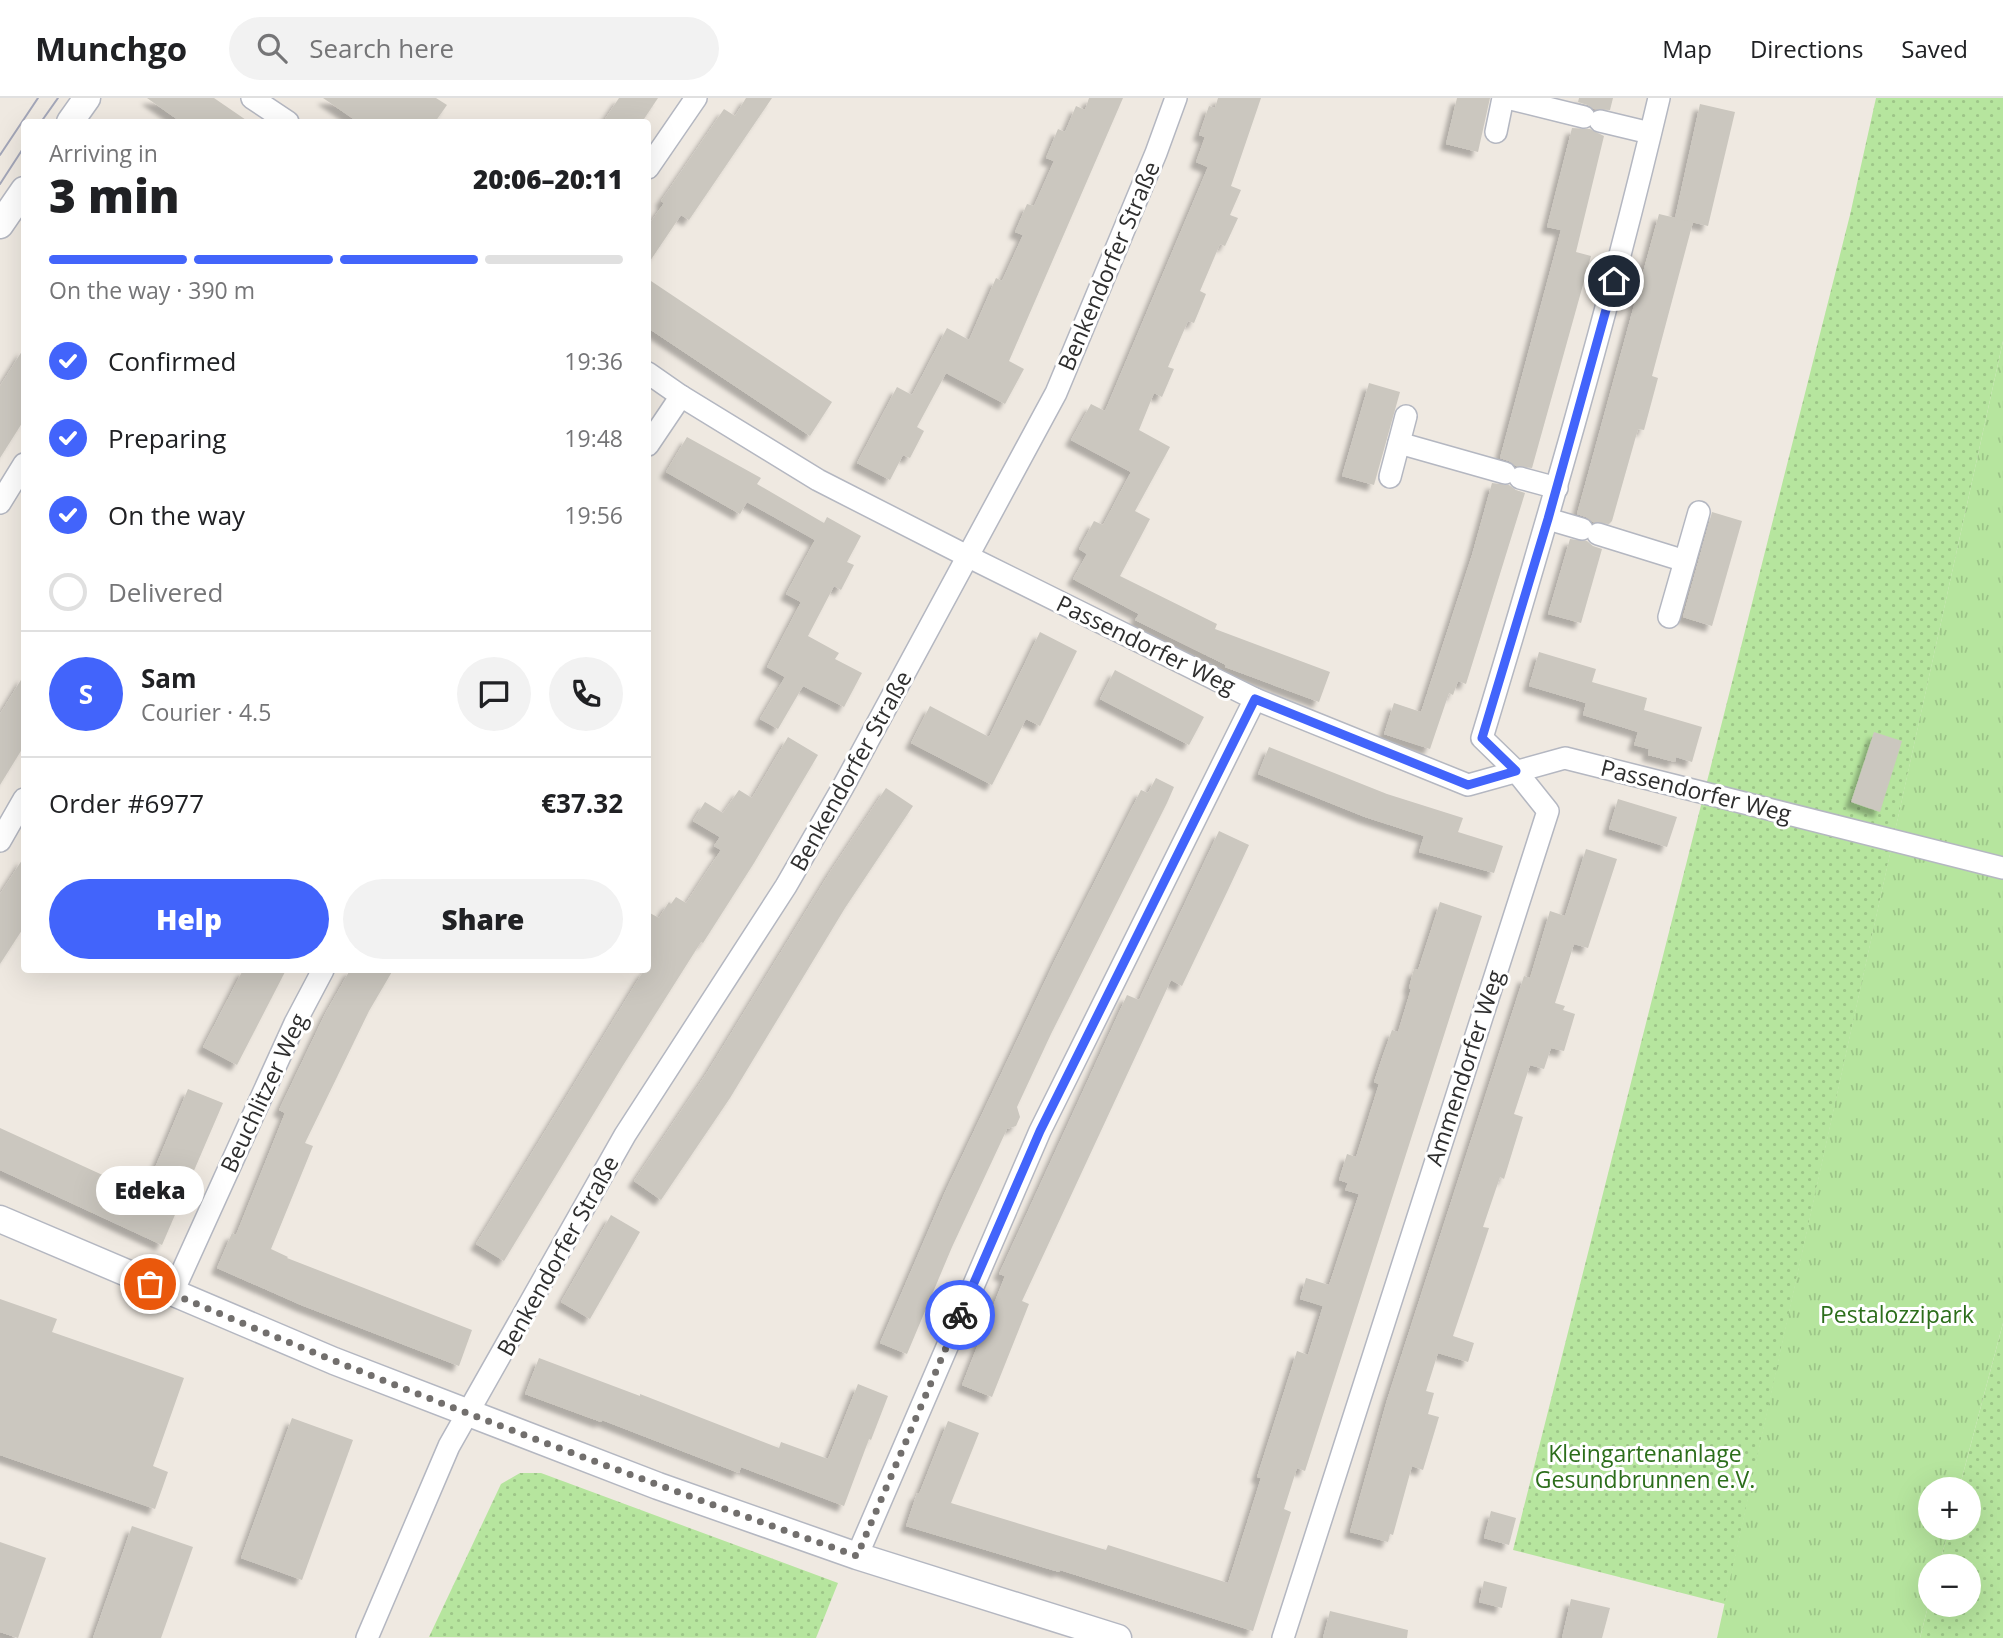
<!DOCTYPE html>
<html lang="en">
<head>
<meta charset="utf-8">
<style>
  body { margin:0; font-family:"Open Sans",sans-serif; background:#f2f2f2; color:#202124; height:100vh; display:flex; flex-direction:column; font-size:26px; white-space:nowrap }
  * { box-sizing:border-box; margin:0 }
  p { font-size:23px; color:#757577 }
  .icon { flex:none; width:38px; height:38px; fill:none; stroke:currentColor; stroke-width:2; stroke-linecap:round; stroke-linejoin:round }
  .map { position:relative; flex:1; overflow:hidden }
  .panel { position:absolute; left:21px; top:21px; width:630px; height:854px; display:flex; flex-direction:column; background:#fff; border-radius:7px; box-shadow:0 7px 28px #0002 }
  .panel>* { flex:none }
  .buttons { position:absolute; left:1918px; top:1379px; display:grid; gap:14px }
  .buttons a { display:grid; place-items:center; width:63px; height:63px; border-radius:50%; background:#fff; box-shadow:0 7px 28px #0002; font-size:35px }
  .pin { position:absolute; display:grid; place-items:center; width:60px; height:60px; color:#fff; margin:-30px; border:4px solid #fff; border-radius:50%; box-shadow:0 2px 7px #0007 }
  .courier { position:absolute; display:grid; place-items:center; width:70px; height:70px; margin:-35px; border:5px solid #4264fb; border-radius:50%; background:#fff; color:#222; box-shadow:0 2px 9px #0007 }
  .bubble { position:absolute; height:49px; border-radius:24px; background:#fff; box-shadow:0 7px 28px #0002; font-size:23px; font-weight:800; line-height:49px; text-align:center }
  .overview em { font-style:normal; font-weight:800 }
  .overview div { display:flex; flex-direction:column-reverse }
  .overview { display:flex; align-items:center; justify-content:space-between; height:119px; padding:0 28px }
  h1 { font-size:46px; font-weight:800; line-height:52px }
  .bar { display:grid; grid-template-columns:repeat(4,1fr); gap:10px 7px; align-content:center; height:84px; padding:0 28px }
  .bar i { height:9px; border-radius:5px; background:#e0e0e0 }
  .bar .active { background:#4264fb }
  .bar p { grid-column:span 4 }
  .line { display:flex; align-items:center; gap:18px; padding:0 28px; border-top:2px solid #e0e0e0 }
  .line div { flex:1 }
  .round { display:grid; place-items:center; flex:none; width:74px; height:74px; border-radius:37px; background:#f2f2f2 }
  ol { padding:0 28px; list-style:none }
  li { display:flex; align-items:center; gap:21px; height:77px }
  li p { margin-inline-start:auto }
  li .icon { padding:7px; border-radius:50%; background:#4264fb; color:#fff; stroke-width:4 }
  li:last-child { color:#757577 }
  li i { width:38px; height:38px; border:4px solid #e0e0e0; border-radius:50% }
  .button { display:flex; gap:14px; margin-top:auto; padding:14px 28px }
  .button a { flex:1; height:80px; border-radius:42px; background:#4264fb; color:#fff; font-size:28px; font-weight:800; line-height:80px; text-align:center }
  .button a+a { background:#f2f2f2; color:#202124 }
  header { display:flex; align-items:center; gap:42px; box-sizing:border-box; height:98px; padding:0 35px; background:#fff; border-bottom:2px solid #e0e0e0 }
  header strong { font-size:33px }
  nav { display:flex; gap:38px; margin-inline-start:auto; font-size:24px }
  .search { width:490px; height:63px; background:#f2f2f2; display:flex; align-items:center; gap:18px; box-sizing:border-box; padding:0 24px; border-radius:38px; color:#757577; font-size:26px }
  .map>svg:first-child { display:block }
</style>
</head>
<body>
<header>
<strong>Munchgo</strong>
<div class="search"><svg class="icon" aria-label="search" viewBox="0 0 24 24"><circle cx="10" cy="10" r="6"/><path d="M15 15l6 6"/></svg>Search here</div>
<nav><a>Map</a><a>Directions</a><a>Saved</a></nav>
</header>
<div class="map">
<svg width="2003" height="1540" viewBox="0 0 2003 1540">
  <defs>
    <pattern id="grass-dots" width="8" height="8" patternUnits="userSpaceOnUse" patternTransform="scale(1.75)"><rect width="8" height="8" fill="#b6e59e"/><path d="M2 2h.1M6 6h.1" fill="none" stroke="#9dc588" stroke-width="1.8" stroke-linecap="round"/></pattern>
    <pattern id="park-tufts" width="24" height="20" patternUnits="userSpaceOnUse" patternTransform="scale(1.75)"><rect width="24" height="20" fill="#b6e59e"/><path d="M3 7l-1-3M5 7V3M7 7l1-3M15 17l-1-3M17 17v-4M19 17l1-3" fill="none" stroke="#9dc588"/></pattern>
    <filter id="shadow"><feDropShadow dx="-6" dy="6" stdDeviation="2" flood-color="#0004"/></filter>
  </defs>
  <rect width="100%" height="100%" fill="#efe9e1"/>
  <g fill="url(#grass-dots)">
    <polygon points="1876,0 2003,0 2003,243 1725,1506 1513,1452 1850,117"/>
    <polygon points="2003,1225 2003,1540 1920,1540 1930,1500 1930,1507 1969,1507 1969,1468 1939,1468 1949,1430 1969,1430 1969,1391 1959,1391"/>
    <polygon points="520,1375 541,1375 838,1485 816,1540 429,1539 501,1386"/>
  </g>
  <polygon fill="url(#park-tufts)" points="2003,243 2003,1225 1959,1391 1930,1391 1930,1430 1949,1430 1939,1468 1930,1468 1930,1500 1920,1540 1717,1540"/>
  <g fill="#cbc7bf" filter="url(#shadow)">
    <polygon points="147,0 214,0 249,24 181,24"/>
    <polygon points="323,0 436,0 447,7 435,24 358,24"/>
    <polygon points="619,0 658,0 642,24 603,24"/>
    <polygon points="746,0 772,0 689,122 681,117 648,166 648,128 664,105 661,103 724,11 735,18"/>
    <polygon points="1089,0 1123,0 1009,263 1024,271 1005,306 946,275 917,329 924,333 910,360 903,357 890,382 857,365 897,289 912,297 947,230 969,242 996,180 1002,183 1023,137 1015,134 1027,106 1034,108 1054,63 1046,60 1058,31 1065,34 1076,8 1085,12"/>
    <polygon points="1218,0 1261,0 1231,88 1241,92 1230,117 1238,120 1225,148 1220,146 1200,193 1206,196 1194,225 1188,223 1168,269 1174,271 1162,299 1154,295 1139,332 1170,349 1135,413 1150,421 1120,478 1217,526 1215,531 1330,574 1319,604 1225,569 1226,567 1135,522 1139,516 1073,481 1087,456 1079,451 1094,423 1103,427 1131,374 1071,342 1091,306 1105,313 1208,69 1196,64 1205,39 1199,37 1209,8 1215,10"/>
    <polygon points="1457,0 1490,0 1478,54 1446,46"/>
    <polygon points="1579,0 1613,0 1610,12 1594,11 1588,7 1578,4"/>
    <polygon points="1700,6 1735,14 1708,128 1675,120"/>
    <polygon points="1572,30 1590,31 1604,38 1576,154 1591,158 1532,370 1516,368 1509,363 1500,360 1561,132 1547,129"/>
    <polygon points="1659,116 1693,124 1652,278 1658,280 1644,332 1638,331 1612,423 1609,426 1593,424 1586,419 1577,416"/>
    <polygon points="648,181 832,304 810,338 648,230"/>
    <polygon points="24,250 24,322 0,360 0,288"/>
    <polygon points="1369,285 1400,294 1374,387 1342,378"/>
    <polygon points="687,339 761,380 757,386 824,425 827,419 861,438 847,464 854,467 841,492 834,488 808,538 839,555 835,561 862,575 844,609 803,588 778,631 760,621 785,579 767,569 801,504 786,496 815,442 747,404 740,416 666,374"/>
    <polygon points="1492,385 1509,387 1516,392 1525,395 1466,586 1458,583 1453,597 1449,595 1430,651 1384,636 1394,605 1421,614 1472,457"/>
    <polygon points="1712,414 1742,423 1712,528 1683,519"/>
    <polygon points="1570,441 1587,443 1593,448 1602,451 1581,525 1548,516"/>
    <polygon points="1040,534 1077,553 1040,628 1026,621 992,687 911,645 930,608 989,639"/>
    <polygon points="1539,554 1596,571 1592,584 1647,600 1644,612 1702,629 1692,664 1676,659 1675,664 1648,657 1649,651 1634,647 1638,634 1583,617 1586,605 1529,588"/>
    <polygon points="1115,572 1204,619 1189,647 1100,601"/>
    <polygon points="24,577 24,648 0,687 0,616"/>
    <polygon points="1874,634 1902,643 1880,714 1851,704"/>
    <polygon points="788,639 818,657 754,765 703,845 701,844 622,969 504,1163 476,1146 641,877 645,872 648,872 648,814 659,820 669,804 671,806 676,799 686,805 721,752 714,748 720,739 693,723 705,704 723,715 739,692 752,700"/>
    <polygon points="1269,649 1387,696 1463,720 1458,734 1503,748 1494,775 1419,754 1424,738 1365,719 1258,676"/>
    <polygon points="1156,680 1174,689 1167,705 1051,936 1017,1009 1020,1019 1016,1028 1007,1031 952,1149 907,1256 880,1245 945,1094 1056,860 1141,692 1148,695"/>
    <polygon points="886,690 913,708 845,810 730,1000 661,1102 634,1083 708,973 830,774"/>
    <polygon points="1618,701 1677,719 1667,749 1609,731"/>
    <polygon points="1219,733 1249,747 1228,792 1182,888 1171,882 1022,1203 1029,1206 992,1299 962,1287 1005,1178 999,1176 1127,897 1139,902"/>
    <polygon points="1586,751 1617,761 1588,850 1574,846 1555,905 1565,908 1563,912 1575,916 1564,953 1551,950 1544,971 1530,967 1514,1016 1523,1019 1504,1081 1500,1079 1483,1129 1489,1130 1453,1238 1474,1245 1468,1264 1438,1255 1426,1293 1434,1295 1428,1316 1439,1319 1423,1372 1412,1368 1393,1437 1390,1436 1388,1444 1350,1434 1387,1302 1524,878 1530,880 1550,813 1565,818"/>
    <polygon points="24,759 24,829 0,866 0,796"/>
    <polygon points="1440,804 1482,818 1305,1373 1297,1370 1284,1411 1291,1414 1253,1533 1060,1472 1059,1474 906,1428 917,1395 919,1396 948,1323 979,1335 951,1405 1106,1452 1108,1447 1228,1485 1261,1380 1257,1379 1297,1253 1308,1257 1323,1208 1300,1201 1306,1180 1329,1187 1359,1096 1345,1092 1348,1085 1339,1082 1347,1056 1356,1059 1379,986 1374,984 1382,960 1392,932 1398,934 1411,891 1409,890 1414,871 1418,872"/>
    <polygon points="243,872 286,872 237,967 203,949"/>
    <polygon points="350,872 393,872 369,913 305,1045 313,1048 271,1151 288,1159 287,1160 472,1232 459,1268 301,1207 217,1170 232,1135 236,1137 285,1015 279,1012 325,916"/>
    <polygon points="188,991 223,1005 162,1147 0,1072 0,1030 144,1096"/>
    <polygon points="611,1117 640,1134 590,1221 561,1204"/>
    <polygon points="0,1201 57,1221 52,1234 184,1280 153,1368 168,1374 155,1411 0,1357"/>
    <polygon points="539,1260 640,1298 640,1296 779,1350 781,1344 828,1361 858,1286 888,1298 871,1342 869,1341 844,1408 741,1369 739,1375 602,1322 601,1324 525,1296"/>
    <polygon points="292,1320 353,1342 302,1482 241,1460"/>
    <polygon points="1491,1413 1516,1420 1509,1447 1484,1440"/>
    <polygon points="132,1428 193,1449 161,1540 93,1540"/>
    <polygon points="0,1444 46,1460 18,1540 0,1534"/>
    <polygon points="1484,1483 1507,1489 1502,1510 1479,1504"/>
    <polygon points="1571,1501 1610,1510 1602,1540 1562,1540"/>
    <polygon points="1330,1513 1408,1532 1407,1540 1323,1540"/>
  </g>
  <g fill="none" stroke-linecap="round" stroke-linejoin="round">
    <defs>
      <g id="minor">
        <polyline points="252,0 288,24"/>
        <polyline points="1507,0 1584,19"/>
        <polyline points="1600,23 1650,35"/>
        <polyline points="1496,34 1503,0"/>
        <polyline points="648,70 696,0"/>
        <polyline points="648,275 681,298 818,382 969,459 1255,601 1468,687 1565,660 2003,770"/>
        <polyline points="1399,345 1505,375"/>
        <polyline points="648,347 681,298"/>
        <polyline points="1390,379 1406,318"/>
        <polyline points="1520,380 1557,390"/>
        <polyline points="0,405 24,366"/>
        <polyline points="1548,421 1582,431"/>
        <polyline points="1598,436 1685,463"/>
        <polyline points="1669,519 1699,414"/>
        <polyline points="0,743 24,701"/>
        <polyline points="172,1196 295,925 323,872"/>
        <polyline points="857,1458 1040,1033 1255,601"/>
        <polyline points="367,1540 449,1348 625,1037 786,788 843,689 1056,295 1156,55 1176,0"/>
        <path d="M1283 1540 1548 713 1516 673 1482 640C1546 428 1608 216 1659 0"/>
      </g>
      <g id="tertiary">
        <polyline points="70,24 87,0"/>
        <polyline points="0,127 24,92"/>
        <polyline points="0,1121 334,1263 658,1388 857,1458 1118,1540"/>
      </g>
    </defs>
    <use href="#minor" stroke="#b4b7c1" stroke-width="24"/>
    <use href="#tertiary" stroke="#b4b7c1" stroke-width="29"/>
    <use href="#minor" stroke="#fff" stroke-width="21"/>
    <use href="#tertiary" stroke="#fff" stroke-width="26"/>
    <g stroke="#a3a6b8" stroke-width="2">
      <polyline points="41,24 58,0"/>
      <polyline points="0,57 38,0"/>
      <polyline points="0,86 24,49"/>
    </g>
  </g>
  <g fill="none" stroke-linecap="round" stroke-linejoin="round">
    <path stroke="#726f6d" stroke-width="7" stroke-dasharray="0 12.6" d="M150 1186C382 1286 618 1374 857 1458L960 1217"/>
    <polyline stroke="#4264fb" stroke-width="9" points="960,1217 1040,1033 1255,601 1468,687 1516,673 1482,640 1548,421 1614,183"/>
  </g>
  <g text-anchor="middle" stroke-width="6" stroke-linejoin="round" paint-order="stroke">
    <g font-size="23" fill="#2e2e2e" stroke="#fff">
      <text transform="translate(1109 168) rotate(-67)" y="8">Benkendorfer Straße</text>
      <text transform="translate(1146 547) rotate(26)" y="8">Passendorfer Weg</text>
      <text transform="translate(851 673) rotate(-61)" y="8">Benkendorfer Straße</text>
      <text transform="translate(1696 693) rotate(14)" y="8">Passendorfer Weg</text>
      <text transform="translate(1465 970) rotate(-72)" y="8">Ammendorfer Weg</text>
      <text transform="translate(264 995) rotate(-65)" y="8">Beuchlitzer Weg</text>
      <text transform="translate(558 1158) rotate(-61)" y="8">Benkendorfer Straße</text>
    </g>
    <g font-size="23" fill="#2c6e1b" stroke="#fff">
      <text x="1897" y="1225">Pestalozzipark</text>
      <text x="1645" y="1364">Kleingartenanlage<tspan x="1645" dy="26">Gesundbrunnen e.V.</tspan></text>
    </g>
  </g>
</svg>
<div class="buttons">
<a>+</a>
<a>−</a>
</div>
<div class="pin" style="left:150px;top:1186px;background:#ea580c"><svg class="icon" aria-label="bag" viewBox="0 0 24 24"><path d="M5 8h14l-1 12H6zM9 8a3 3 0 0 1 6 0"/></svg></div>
<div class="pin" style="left:1614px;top:183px;background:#1f2937"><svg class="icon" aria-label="home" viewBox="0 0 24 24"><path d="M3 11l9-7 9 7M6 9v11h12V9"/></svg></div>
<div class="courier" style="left:960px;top:1217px"><svg class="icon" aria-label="bike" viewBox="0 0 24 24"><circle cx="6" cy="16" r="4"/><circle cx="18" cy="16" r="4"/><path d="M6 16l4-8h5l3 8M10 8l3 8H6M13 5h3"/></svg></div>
<div class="bubble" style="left:96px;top:1068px;width:108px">Edeka</div>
<section class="panel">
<div class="overview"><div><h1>3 min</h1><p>Arriving in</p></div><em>20:06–20:11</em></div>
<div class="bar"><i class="active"></i><i class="active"></i><i class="active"></i><i></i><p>On the way · 390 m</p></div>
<ol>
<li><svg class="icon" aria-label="check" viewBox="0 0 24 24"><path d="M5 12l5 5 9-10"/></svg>Confirmed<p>19:36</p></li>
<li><svg class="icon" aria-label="check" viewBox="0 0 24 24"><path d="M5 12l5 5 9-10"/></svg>Preparing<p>19:48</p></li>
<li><svg class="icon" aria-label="check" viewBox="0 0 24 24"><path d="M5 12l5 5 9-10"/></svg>On the way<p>19:56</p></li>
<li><i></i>Delivered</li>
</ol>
<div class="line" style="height:126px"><b class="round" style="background:#4264fb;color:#fff">S</b><div><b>Sam</b><p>Courier · 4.5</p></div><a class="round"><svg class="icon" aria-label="chat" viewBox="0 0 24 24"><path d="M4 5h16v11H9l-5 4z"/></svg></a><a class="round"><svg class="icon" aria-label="phone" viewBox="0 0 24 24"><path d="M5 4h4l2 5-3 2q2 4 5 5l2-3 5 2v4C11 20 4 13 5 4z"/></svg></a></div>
<div class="line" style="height:91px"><div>Order #6977</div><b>€37.32</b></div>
<div class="button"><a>Help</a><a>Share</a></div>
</section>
</div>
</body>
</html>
